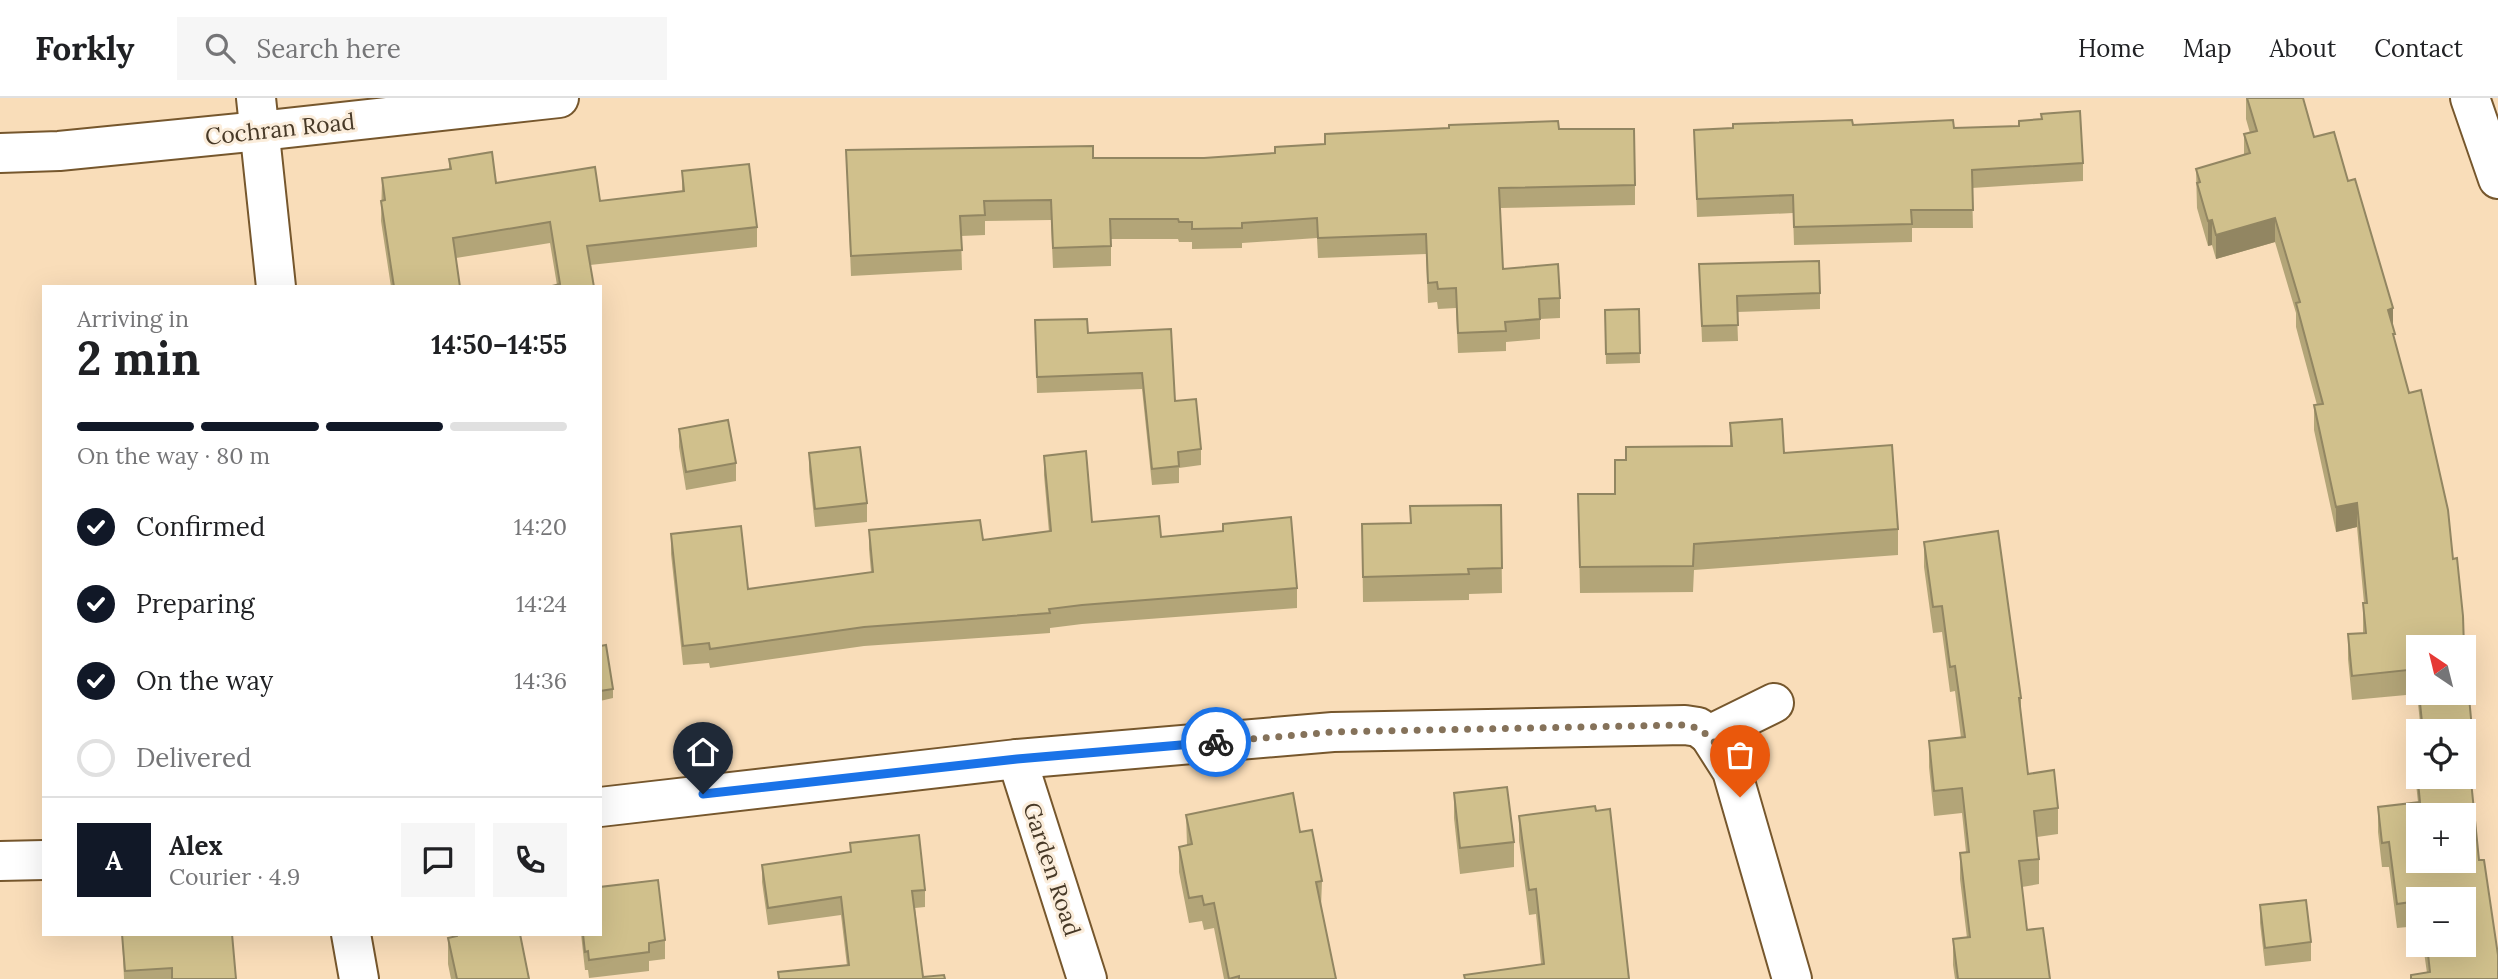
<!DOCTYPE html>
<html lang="en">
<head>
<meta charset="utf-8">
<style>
  body { margin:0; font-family:Lora,serif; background:#f6f6f6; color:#202124; height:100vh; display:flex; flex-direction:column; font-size:26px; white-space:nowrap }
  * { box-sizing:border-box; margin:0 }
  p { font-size:23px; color:#757577 }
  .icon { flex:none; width:38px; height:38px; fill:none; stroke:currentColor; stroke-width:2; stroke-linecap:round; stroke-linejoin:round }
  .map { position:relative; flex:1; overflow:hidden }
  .panel { position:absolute; left:42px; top:187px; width:560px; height:651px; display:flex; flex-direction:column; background:#fff; border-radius:0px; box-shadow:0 7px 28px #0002 }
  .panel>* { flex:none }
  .needle { width:46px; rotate:325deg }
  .controls { position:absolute; left:2406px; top:537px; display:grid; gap:14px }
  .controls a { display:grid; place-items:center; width:70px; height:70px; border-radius:0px; background:#fff; box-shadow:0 7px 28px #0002; font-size:35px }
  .pin { position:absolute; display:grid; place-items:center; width:60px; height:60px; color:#fff; margin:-72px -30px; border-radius:50% 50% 50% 0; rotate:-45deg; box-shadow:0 0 7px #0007 }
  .pin .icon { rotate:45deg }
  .courier { position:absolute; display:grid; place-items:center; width:70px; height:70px; margin:-35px; border:5px solid #1a73e8; border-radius:50%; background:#fff; color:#222; box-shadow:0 2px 9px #0007 }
  .summary em { font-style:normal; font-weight:800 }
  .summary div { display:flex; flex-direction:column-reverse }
  .summary { display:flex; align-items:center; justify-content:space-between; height:119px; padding:0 35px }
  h1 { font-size:46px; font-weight:800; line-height:52px }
  .bar { display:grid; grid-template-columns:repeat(4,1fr); gap:10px 7px; align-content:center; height:84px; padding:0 35px }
  .bar i { height:9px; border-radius:5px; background:#e0e0e0 }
  .bar .current { background:#111827 }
  .bar p { grid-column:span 4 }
  .line { display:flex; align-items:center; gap:18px; padding:0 35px; border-top:2px solid #e0e0e0 }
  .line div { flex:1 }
  .round { display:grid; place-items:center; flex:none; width:74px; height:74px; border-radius:0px; background:#f6f6f6 }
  ol { padding:0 35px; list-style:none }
  li { display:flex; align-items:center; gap:21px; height:77px }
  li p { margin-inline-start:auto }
  li .icon { padding:7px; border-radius:50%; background:#111827; color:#fff; stroke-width:4 }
  li:last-child { color:#757577 }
  li i { width:38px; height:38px; border:4px solid #e0e0e0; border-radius:50% }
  header { display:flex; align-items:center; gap:42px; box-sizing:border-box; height:98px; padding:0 35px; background:#fff; border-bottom:2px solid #e0e0e0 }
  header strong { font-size:33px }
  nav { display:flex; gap:38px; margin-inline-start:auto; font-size:24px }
  .search { width:490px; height:63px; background:#f6f6f6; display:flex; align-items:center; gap:18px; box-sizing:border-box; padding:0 24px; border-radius:0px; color:#757577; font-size:26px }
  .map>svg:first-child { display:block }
</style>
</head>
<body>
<header>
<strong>Forkly</strong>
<div class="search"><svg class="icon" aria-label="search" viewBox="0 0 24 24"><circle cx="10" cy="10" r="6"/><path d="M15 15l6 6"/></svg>Search here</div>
<nav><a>Home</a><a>Map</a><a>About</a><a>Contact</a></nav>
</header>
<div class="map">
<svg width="2498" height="881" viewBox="0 0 2498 881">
  <rect width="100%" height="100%" fill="#f9ddb9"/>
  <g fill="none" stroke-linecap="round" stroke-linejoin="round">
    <defs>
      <g id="minor">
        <polyline points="256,0 276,189"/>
        <polyline points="0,55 59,53 260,33 559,0"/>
        <polyline points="1709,637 1732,673 1792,881"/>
        <polyline points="1017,661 1087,881"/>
        <polyline points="600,709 1017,661 1333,634 1685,627 1698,629 1709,637 1774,605"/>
        <polyline points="0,763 44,762"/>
        <polyline points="351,836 359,881"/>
      </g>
      <polyline id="tertiary" points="2470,0 2498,81"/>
    </defs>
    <use href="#minor" stroke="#76572d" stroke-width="42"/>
    <use href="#tertiary" stroke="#76572d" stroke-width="42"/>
    <use href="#minor" stroke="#fff" stroke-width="38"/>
    <use href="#tertiary" stroke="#fff" stroke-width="38"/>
  </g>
  <g fill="#b3a578">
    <polygon points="2246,0 2303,0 2314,39 2393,229 2418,550 2418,595 2464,595 2465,588 2474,653 2474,677 2470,677 2479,762 2498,881 2411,881 2411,877 2427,875 2423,847 2464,847 2418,802 2418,832 2418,828 2397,830 2389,769 2382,769 2378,734 2378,709 2418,704 2415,677 2415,653 2418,679 2464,634 2421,634 2417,596 2352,602 2348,561 2348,536 2363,535 2363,505 2364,505 2357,429 2336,434 2314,332 2314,307 2317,307 2296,229 2296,215 2275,144 2216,161 2212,147 2208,148 2197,110 2196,71 2244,57 2244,36 2250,35 2246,21"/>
    <polygon points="1853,27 1954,30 2083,65 2083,83 1972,90 1973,130 1912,130 1912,144 1794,147 1793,115 1697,119 1694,32"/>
    <polygon points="1559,31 1635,87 1635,107 1500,110 1503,171 1560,200 1560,220 1540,221 1540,241 1506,244 1506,253 1458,255 1456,210 1438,211 1437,204 1428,205 1426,156 1318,160 1317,140 1242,145 1242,150 1192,151 1192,144 1179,144 1178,141 1111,141 1111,168 1053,170 1051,122 985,123 985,137 961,138 962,172 851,178 846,52 1093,60 1204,60 1275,55 1325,46 1325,36"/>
    <polygon points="449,61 496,85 600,103 682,93 682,73 757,129 757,149 590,167 594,189 557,187 550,145 456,160 460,189 391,189 381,123 382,80 449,71"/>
    <polygon points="1699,166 1820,195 1820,211 1737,214 1738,243 1702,244"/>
    <polygon points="1639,211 1640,265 1606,266 1605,212"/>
    <polygon points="1035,222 1088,235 1171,231 1175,303 1201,351 1201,367 1179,370 1179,385 1152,387 1142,291 1037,295"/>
    <polygon points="1730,325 1784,355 1898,431 1898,457 1694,472 1693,494 1580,495 1578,396 1615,396 1626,362 1730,348"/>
    <polygon points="679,331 736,365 736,383 686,392 679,349"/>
    <polygon points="809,355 867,405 867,424 815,429 809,373"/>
    <polygon points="1044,358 1092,424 1161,439 1223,433 1223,426 1297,490 1297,510 1082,526 1050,530 1050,535 864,548 710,570 709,565 683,567 671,456 671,436 748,491 871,474 869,451 869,432 983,442 1049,434 1044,377"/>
    <polygon points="1501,407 1502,495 1469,496 1469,502 1363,504 1362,426 1410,425"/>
    <polygon points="1924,444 2021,600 2021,615 2028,676 2058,710 2058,736 2037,739 2039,761 2039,786 2022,789 2027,832 2050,881 1955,881 1953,867 1953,841 1967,840 1960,781 1960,755 1966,754 1962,715 1934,718 1929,669 1929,643 1961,640 1955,593 1950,594 1942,534 1933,535 1924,469"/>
    <polygon points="600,548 613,591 613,600 600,603"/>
    <polygon points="1454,695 1514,744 1514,769 1460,776 1454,720"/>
    <polygon points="1186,717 1300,734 1322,783 1321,809 1336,881 1224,881 1214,830 1204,832 1202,823 1189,825 1179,774 1179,749 1187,747"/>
    <polygon points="1519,718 1629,881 1464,881 1464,877 1541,866 1536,816 1529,817 1519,743"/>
    <polygon points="850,745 925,792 925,809 915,810 923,879 945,881 778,881 778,874 847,868 841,817 768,827 762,784 762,767 850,754"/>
    <polygon points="2260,807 2311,844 2311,863 2265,868 2260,825"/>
    <polygon points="122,836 236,881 124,881"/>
    <polygon points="452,836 520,836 529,881 451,881 448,866 448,840 452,839"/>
    <polygon points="581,836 600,836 665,842 665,861 649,863 649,873 589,880 588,872 585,872"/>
  </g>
  <g fill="#928662">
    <polygon points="2275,120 2275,144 2216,161 2216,137"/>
    <polygon points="2212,122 2212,147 2208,148 2208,123"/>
    <polygon points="2393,210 2393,234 2388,212"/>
    <polygon points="2357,405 2357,429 2336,434 2336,409"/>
  </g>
  <g fill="#d0c08c" stroke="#928662" stroke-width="2" fill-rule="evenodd">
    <polygon points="2247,0 2303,0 2314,39 2334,34 2348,83 2355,81 2393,210 2388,212 2395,236 2393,236 2409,295 2421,292 2448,412 2453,461 2457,460 2463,518 2464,550 2418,550 2418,584 2417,571 2352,578 2348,536 2366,535 2363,505 2367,505 2357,405 2336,409 2314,307 2323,306 2296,205 2300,204 2275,120 2216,137 2212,122 2208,123 2197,85 2200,84 2196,71 2250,55 2244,36 2257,33"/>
    <polygon points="2080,13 2083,65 1972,72 1973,112 1911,112 1912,126 1794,129 1793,97 1697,101 1694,32 1733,30 1733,26 1852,22 1853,27 1953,22 1954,30 2019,28 2019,23 2042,21 2041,16"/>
    <polygon points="1558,23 1559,31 1634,31 1635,87 1499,90 1503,171 1558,166 1560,200 1539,201 1540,221 1505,224 1506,233 1458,235 1456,190 1438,191 1437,184 1428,185 1426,136 1318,140 1317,120 1242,125 1242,130 1192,131 1192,124 1179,124 1178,121 1110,121 1111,148 1053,150 1051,102 984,103 985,117 960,118 962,152 851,158 846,52 1093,48 1093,60 1204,60 1275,55 1275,49 1325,46 1325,36 1449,30 1449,27"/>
    <polygon points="492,54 496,85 595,69 600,103 684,93 682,73 749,66 757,129 587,148 594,189 553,189 552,188 560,186 550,124 453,140 460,189 394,189 381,103 385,102 382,80 451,71 449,61"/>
    <polygon points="1819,163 1820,195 1737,198 1738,227 1702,228 1699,166"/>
    <polygon points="1639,211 1640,255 1606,256 1605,212"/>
    <polygon points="1087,221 1088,235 1171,231 1175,303 1196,301 1201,351 1178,354 1179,368 1152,371 1142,275 1037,279 1035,222"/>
    <polygon points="1782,321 1784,355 1892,347 1898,431 1694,446 1693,468 1580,469 1578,396 1615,396 1615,362 1626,362 1626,349 1732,348 1730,325"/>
    <polygon points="728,322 736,365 686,374 679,331"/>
    <polygon points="860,349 867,405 815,411 809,355"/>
    <polygon points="1086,353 1092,424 1159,418 1161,439 1223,433 1223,426 1291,419 1297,490 1082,507 1049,511 1050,515 864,529 710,551 709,545 683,548 671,436 741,428 748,491 873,474 869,432 980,422 983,442 1051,433 1044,358"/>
    <polygon points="1501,407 1502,470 1468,471 1469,476 1363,479 1362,426 1411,425 1410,408"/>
    <polygon points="1998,433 2021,600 2019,600 2028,676 2054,672 2058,710 2034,713 2039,761 2019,763 2027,832 2043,830 2050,881 1958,881 1953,841 1970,839 1960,755 1969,754 1962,690 1934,693 1929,643 1965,639 1955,568 1950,569 1942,508 1933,509 1924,444"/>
    <polygon points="606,547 613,591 600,593 600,548"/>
    <path d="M2464 552 2465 588H2468L2474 653H2468L2479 762H2484L2498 857V881H2411V877L2430 874 2427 847H2464V802H2418V808V803L2397 806 2389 744 2382 745 2378 709 2420 704 2415 653 2418 652V679H2464V634H2423L2419 595H2464ZM2418 718H2464V763H2418Z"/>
    <polygon points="1507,689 1514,744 1460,750 1454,695"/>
    <polygon points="1293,695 1300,734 1312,732 1322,783 1316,784 1336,881 1239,881 1239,878 1229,881 1214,805 1204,807 1202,798 1189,800 1179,749 1192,746 1186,717"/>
    <polygon points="1595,708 1596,713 1610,711 1629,881 1465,881 1464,877 1544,866 1536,791 1529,792 1519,718"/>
    <polygon points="919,737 925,792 912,793 923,879 944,877 945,881 779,881 778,874 849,867 841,799 768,810 762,767 851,754 850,745"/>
    <polygon points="658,782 665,842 649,845 649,854 589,862 588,853 585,854 583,836 600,836 600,789"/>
    <polygon points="2306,802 2311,844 2265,850 2260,807"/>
    <polygon points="122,836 232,836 236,881 172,881 172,870 125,873"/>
    <polygon points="457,836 520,836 529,881 457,881 448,840 457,838"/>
  </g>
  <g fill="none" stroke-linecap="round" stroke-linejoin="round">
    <path stroke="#85725a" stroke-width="7" stroke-dasharray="0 12.6" d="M1216 644 1333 634 1685 627C1718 632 1731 670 1740 699"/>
    <polyline stroke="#1a73e8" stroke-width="9" points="703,696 1017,661 1216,644"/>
  </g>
  <g text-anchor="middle" stroke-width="6" stroke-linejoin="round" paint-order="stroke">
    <g font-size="23" fill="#473927" stroke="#fbeddb">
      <text transform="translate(280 31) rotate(-6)" y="8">Cochran Road</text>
      <text transform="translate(1052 771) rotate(72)" y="8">Garden Road</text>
    </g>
  </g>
</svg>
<div class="controls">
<a><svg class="needle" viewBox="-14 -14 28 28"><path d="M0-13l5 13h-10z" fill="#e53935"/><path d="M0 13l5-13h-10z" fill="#757577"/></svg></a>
<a><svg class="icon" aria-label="locate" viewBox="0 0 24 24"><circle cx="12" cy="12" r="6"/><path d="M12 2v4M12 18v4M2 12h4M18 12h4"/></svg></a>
<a>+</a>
<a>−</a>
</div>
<div class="pin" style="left:1740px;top:699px;background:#ea580c"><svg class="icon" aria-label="bag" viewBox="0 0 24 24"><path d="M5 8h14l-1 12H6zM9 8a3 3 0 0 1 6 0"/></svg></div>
<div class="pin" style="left:703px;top:696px;background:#1f2937"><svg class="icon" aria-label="home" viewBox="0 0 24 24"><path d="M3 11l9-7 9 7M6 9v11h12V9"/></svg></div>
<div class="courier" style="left:1216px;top:644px"><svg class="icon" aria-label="bike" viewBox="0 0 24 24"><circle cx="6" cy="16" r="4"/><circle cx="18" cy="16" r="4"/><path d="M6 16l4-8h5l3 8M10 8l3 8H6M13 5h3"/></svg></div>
<section class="panel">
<div class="summary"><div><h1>2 min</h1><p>Arriving in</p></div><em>14:50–14:55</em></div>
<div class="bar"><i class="current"></i><i class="current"></i><i class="current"></i><i></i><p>On the way · 80 m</p></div>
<ol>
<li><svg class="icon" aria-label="check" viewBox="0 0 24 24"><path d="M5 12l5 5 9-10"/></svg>Confirmed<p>14:20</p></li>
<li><svg class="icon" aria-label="check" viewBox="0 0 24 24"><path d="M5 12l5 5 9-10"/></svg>Preparing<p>14:24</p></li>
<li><svg class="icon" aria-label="check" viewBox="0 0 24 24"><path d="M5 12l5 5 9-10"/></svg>On the way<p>14:36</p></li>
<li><i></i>Delivered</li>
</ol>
<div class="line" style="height:126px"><b class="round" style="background:#111827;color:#fff">A</b><div><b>Alex</b><p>Courier · 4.9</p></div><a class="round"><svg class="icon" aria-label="chat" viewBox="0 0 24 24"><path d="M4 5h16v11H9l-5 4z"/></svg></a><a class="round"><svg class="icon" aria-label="phone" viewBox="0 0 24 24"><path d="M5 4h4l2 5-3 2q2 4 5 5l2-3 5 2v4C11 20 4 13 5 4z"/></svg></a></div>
</section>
</div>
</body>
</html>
